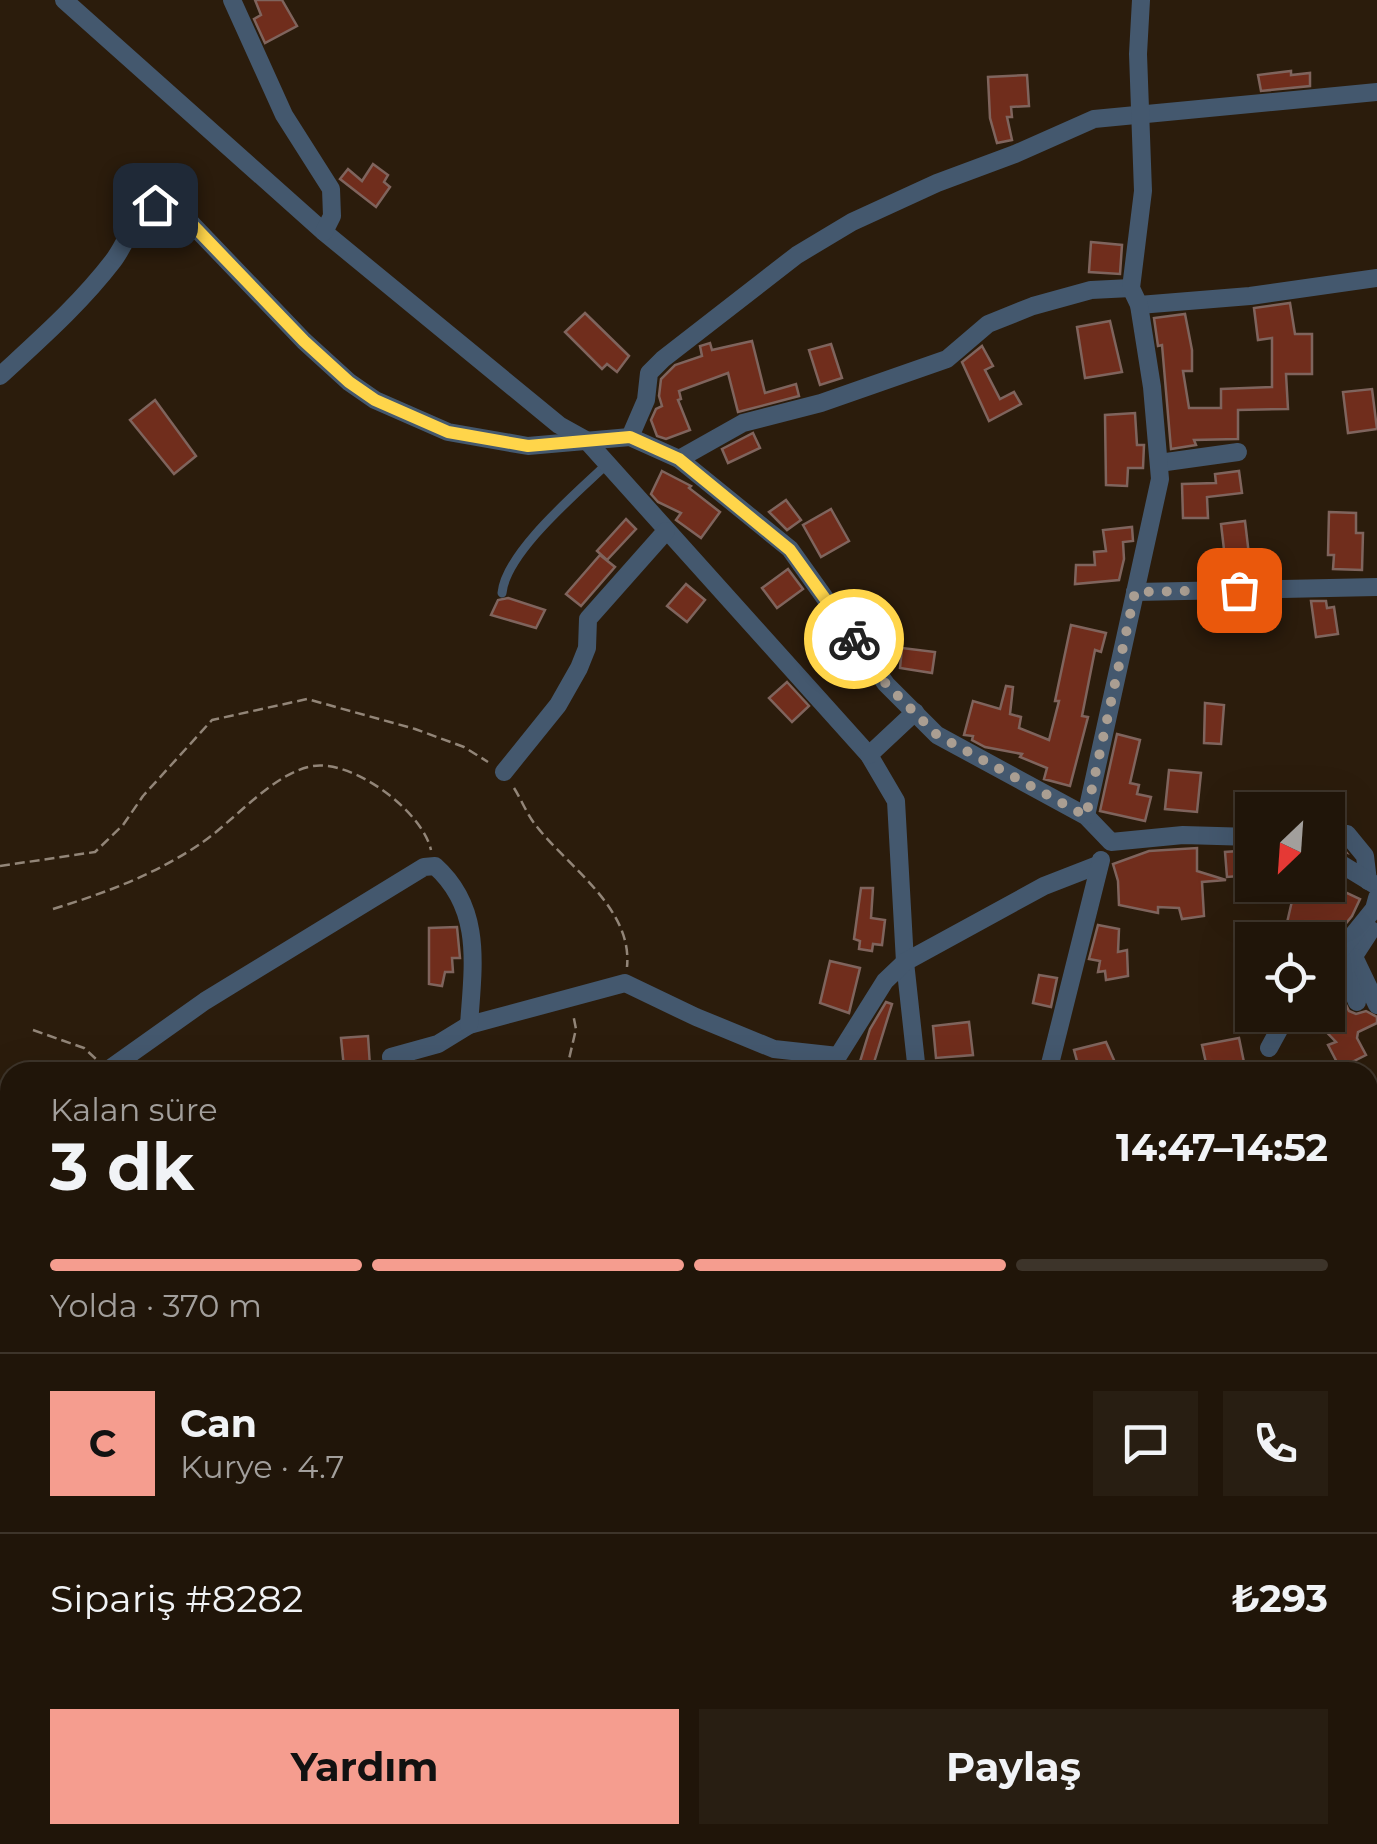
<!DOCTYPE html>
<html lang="tr">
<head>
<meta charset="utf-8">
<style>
  body { margin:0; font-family:Montserrat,sans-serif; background:#281e12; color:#f1f3f6; height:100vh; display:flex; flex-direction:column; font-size:38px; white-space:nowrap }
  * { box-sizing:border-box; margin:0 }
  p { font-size:32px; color:#a29f9c }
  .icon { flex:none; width:55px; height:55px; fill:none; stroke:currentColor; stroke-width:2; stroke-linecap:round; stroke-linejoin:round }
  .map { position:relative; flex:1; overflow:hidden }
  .details { position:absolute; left:0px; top:1062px; width:1378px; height:782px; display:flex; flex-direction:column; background:#201509; border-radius:30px 30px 0 0; box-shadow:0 10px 40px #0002,0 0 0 2px #3d342a }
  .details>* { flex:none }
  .needle { width:65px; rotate:205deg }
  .tools { position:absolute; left:1235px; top:792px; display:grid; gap:20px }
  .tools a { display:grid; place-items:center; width:110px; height:110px; border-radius:0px; background:#201509; box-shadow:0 10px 40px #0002,0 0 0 2px #3d342a; font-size:50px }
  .pin { position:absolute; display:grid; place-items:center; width:85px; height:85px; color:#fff; margin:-42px; border-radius:20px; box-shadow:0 5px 15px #0006 }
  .courier { position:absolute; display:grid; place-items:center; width:100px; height:100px; margin:-50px; border:8px solid #ffd54a; border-radius:50%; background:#fff; color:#222; box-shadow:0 2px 12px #0007 }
  .summary em { font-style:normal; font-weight:700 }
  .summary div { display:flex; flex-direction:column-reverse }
  .summary { display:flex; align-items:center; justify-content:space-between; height:170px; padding:0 50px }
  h1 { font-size:65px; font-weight:700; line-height:75px }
  .bar { display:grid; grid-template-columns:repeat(4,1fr); gap:15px 10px; align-content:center; height:120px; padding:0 50px }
  .bar i { height:12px; border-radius:8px; background:#3d342a }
  .bar .active { background:#f59d8f }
  .bar p { grid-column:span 4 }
  .line { display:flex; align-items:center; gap:25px; padding:0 50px; border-top:2px solid #3d342a }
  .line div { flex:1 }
  .round { display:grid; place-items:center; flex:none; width:105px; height:105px; border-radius:0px; background:#281e12 }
  .cta { display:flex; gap:20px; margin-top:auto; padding:20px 50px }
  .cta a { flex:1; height:115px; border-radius:0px; background:#f59d8f; color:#111; font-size:40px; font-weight:700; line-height:115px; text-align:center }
  .cta a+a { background:#281e12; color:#f1f3f6 }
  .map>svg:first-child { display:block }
</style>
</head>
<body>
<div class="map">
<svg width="1377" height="1844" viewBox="0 0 1377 1844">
  <rect width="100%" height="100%" fill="#2b1c0c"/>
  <g fill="#702d1c" stroke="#7f645d" stroke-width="2.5">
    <polygon points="255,0 282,0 297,26 265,43 254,19 261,15"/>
    <polygon points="1291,71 1291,75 1310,73 1310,86 1261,91 1258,75"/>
    <polygon points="1027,75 1029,106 1011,107 1012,117 1007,117 1012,140 997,143 990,118 988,77"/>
    <polygon points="373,164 388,175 384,182 390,187 376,207 340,179 348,169 362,181"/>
    <polygon points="1091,242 1122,245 1120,274 1089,272"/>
    <polygon points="1290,303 1295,334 1312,334 1312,374 1286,374 1288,409 1238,410 1238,439 1194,440 1196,445 1171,449 1162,345 1158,346 1154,318 1185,314 1192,350 1192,371 1183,371 1189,408 1221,408 1221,389 1272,387 1272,338 1258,340 1254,308"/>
    <polygon points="585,313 629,356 617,372 607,364 602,369 565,332"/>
    <polygon points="1110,321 1122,372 1085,378 1077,327"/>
    <polygon points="752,341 765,393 796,384 799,396 738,412 728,373 679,391 681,399 678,400 690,430 666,439 657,436 651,420 656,409 662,406 659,396 661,379 675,365 702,356 700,346 710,343 712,350"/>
    <polygon points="831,344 842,378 820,385 809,350"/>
    <polygon points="982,346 993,366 985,370 1000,399 1014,392 1021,404 989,421 962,362"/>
    <polygon points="1372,389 1377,429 1348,433 1343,392"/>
    <polygon points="155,400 196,456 174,474 130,420"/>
    <polygon points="1135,413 1137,445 1144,445 1143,468 1128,468 1127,486 1106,485 1105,415"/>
    <polygon points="753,433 760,448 728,463 722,449"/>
    <polygon points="662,471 691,486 689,488 720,512 701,538 676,520 681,513 658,502 651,494"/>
    <polygon points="1239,471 1242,493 1207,497 1208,518 1183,518 1182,484 1216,483 1215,474"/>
    <polygon points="786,500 801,520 787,530 769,512"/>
    <polygon points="831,509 849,541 821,557 803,525"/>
    <polygon points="1329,512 1356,513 1356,533 1363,533 1362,570 1333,569 1334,555 1328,555"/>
    <polygon points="626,519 636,529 607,560 597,551"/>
    <polygon points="1245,521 1249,555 1225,558 1221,524"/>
    <polygon points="1132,527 1133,541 1123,542 1124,559 1119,580 1075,584 1076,565 1095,565 1094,552 1106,551 1103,530"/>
    <polygon points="600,555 615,567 581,606 566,594"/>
    <polygon points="788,569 803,589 777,608 762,588"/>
    <polygon points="686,584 705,600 687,622 667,606"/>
    <polygon points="508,598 545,610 536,628 491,615 498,600"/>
    <polygon points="1311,601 1326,601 1327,608 1334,607 1338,634 1316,637"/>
    <polygon points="1071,625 1106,633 1101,652 1095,650 1082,716 1088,717 1070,786 1044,779 1047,768 1020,757 1022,754 985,747 972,740 973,736 964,735 973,701 1000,709 1006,686 1013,687 1010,714 1021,717 1019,728 1049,740 1059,701 1055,701"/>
    <polygon points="902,648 935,652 932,673 900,668"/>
    <polygon points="787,682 809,706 792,722 769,698"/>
    <polygon points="1205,703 1224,705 1221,744 1204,743"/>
    <polygon points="1117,734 1140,740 1130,783 1139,785 1137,794 1151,797 1145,821 1100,811"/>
    <polygon points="1169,770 1201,773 1197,812 1165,809"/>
    <polygon points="1330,795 1342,823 1336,829 1335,837 1346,852 1328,844 1328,810 1295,810"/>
    <polygon points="1197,848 1197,871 1226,880 1202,882 1204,916 1182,919 1179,908 1158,907 1158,913 1119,905 1118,881 1113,864 1149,851"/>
    <polygon points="1252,850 1252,875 1227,877 1225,852"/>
    <polygon points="1271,885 1330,885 1360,899 1352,916 1339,932 1324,926 1314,940 1283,940 1292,901 1269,896"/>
    <polygon points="861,888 873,888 871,918 885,920 882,945 873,944 872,951 859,949 860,941 854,939"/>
    <polygon points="1098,925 1119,929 1118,952 1127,950 1128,976 1106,980 1105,971 1098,972 1100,961 1089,959"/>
    <polygon points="457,927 460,958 452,958 453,972 445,972 442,986 429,984 429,928"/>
    <polygon points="830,961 860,968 849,1013 820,1003"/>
    <polygon points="1039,975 1057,978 1051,1007 1033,1003"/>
    <polygon points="1333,977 1349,1011 1356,1014 1366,1011 1377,1017 1377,1023 1358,1032 1357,1038 1366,1055 1340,1068 1328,1045 1336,1042 1310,1015 1328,1015 1328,981"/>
    <polygon points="886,1002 892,1004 872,1069 859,1065 870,1029"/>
    <polygon points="969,1022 973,1055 936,1058 933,1026"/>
    <polygon points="368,1036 370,1066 344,1068 341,1038"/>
    <polygon points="1239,1038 1246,1072 1208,1072 1202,1045"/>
    <polygon points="1106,1042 1118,1069 1069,1072 1077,1061 1074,1050"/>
  </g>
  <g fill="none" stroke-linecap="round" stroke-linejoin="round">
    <g stroke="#928578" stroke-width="2.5" stroke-dasharray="10 5" stroke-linecap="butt">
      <path d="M514 788C521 799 526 812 534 823 566 866 633 907 627 967"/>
      <polyline points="0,866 95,852 123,825 143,796 212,720 307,699 415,729 464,747 488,762"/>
      <path d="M53 909C105 893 154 875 200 844 232 823 274 772 313 766 354 760 422 811 431 850"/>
      <polyline points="33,1030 84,1048 96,1059"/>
      <polyline points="566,1072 576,1029 573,1014"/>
      <polyline points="0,1197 10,1204"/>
      <polyline points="0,1299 10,1284"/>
      <polyline points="0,1359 10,1386"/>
      <polyline points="0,1566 10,1576"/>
      <polyline points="381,1844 424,1835"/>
      <polyline points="451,1844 469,1835"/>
    </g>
    <g stroke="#44586e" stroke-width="9">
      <path d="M502 593C506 552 578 492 607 464"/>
      <polyline points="1368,1400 1377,1398"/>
    </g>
    <g stroke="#44586e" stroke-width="18">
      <polyline points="64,0 324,232 559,425 586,440 869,755 896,801 905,962 917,1072"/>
      <polyline points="232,0 284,115 331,189 332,216 324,232"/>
      <polyline points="1139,305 1250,296 1377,278"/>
      <path d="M0 376C40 339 80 304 113 261 125 246 135 214 154 206 165 201 179 214 188 220L304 341 349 382 375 400 448 432 528 446 630 437 679 459 790 549 886 684 937 735 1086 816 1111 842 1183 835 1252 837"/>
      <polyline points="630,437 646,400 649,373 663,359 797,255 852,222 937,183 1015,154 1094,119 1377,92"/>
      <polyline points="679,459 743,423 821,403 947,359 988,324 1033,306 1091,290 1131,288"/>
      <polyline points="1159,463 1238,452"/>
      <polyline points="1135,592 1377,587"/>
      <polyline points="869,755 915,712"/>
      <polyline points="504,772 558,705 579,668 587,648 588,619 666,531"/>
      <polyline points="1086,816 1160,479 1152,387 1139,305 1131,288 1143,191 1138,54 1141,0"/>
      <polyline points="1347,834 1365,856 1368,881"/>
      <polyline points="1328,856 1377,886"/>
      <polyline points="1347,942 1377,1005"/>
      <polyline points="1354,956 1371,930"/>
      <polyline points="1354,957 1344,970 1357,1002"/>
      <polyline points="1328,966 1374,909 1377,898"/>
      <polyline points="1269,1048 1287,1015"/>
      <polyline points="391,1057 438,1044 469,1025 625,983 696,1017 774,1049 838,1056 885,981 905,962 1044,886 1098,865"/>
      <path d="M105 1072 205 1001 424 867 435 866C483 909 473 966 469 1025"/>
      <polyline points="1048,1072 1101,860"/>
      <polyline points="0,1147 10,1139"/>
      <polyline points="1368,1535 1377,1549"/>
      <polyline points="1368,1795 1377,1790"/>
      <polyline points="1297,1844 1306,1835"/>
    </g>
  </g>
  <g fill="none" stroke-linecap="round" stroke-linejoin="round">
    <polyline stroke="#aa9e92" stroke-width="10" stroke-dasharray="0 18" points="854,639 886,684 937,735 1086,816 1135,592 1239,590"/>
    <polyline stroke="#ffd54a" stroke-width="12" points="155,205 165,205 188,220 304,341 349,382 375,400 448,432 528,446 630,437 679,459 790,550 854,639"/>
  </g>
</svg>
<div class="tools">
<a><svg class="needle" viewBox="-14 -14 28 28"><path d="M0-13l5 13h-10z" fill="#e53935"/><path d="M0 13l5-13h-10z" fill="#a29f9c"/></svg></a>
<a><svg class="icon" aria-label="locate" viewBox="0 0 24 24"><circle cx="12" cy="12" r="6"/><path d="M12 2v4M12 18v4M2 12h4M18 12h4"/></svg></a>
</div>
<div class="pin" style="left:1239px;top:590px;background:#ea580c"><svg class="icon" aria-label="bag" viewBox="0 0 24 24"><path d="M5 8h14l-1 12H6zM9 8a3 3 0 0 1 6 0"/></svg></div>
<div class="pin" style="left:155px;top:205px;background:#1f2937"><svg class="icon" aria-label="home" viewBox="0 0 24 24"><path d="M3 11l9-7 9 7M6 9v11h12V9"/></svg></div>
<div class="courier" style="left:854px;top:639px"><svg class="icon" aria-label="bike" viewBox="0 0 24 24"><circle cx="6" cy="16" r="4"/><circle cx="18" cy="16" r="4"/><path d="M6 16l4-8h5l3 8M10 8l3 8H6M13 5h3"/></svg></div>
<section class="details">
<div class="summary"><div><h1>3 dk</h1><p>Kalan süre</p></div><em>14:47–14:52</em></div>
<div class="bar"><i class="active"></i><i class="active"></i><i class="active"></i><i></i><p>Yolda · 370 m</p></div>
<div class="line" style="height:180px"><b class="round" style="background:#f59d8f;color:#111">C</b><div><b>Can</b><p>Kurye · 4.7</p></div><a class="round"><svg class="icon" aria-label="chat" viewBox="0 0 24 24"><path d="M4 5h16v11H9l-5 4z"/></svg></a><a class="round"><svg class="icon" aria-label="phone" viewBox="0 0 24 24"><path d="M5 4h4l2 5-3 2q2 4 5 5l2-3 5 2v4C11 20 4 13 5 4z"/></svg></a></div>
<div class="line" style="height:130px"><div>Sipariş #8282</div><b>₺293</b></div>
<div class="cta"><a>Yardım</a><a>Paylaş</a></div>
</section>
</div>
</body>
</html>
